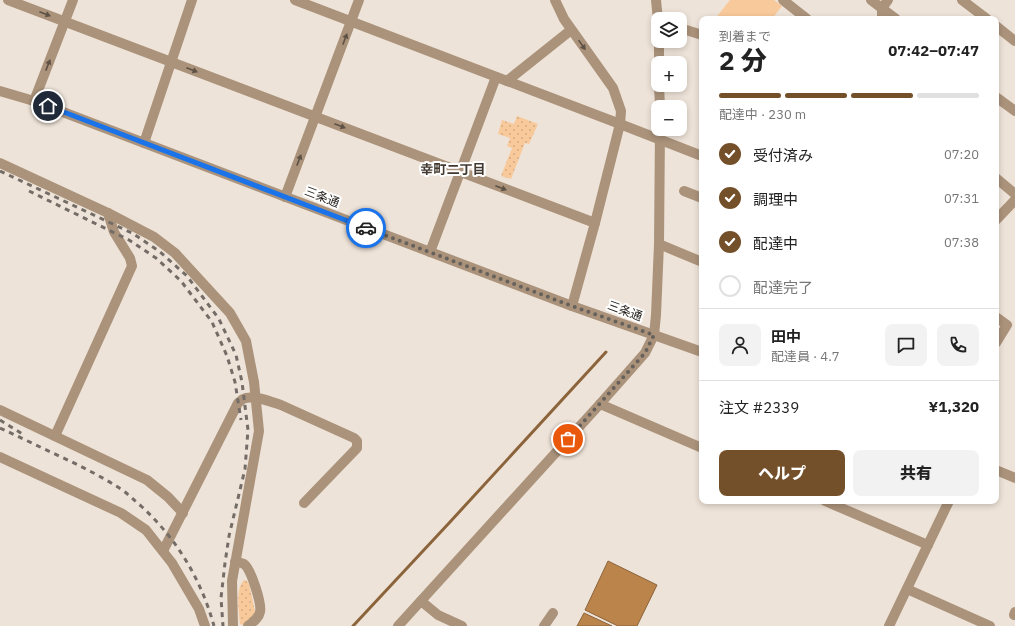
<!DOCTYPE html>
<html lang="ja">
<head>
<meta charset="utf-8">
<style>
  body { margin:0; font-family:"IBM Plex Sans","Noto Sans JP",sans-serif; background:#f2f2f2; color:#222; height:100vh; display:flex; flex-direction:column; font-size:15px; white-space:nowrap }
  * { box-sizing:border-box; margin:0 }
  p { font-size:13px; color:#767676 }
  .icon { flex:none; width:22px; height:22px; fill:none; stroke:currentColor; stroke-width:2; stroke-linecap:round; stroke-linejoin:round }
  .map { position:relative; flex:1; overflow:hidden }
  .drawer { position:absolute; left:699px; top:16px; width:300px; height:488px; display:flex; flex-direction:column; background:#fff; border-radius:8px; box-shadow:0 2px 6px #0003 }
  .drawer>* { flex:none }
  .fabs { position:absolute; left:651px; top:12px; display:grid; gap:8px }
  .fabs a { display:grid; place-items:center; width:36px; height:36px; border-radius:8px; background:#fff; box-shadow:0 2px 6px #0003; font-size:20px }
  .pin { position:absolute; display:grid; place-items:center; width:34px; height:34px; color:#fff; margin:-17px; border:2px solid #fff; border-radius:50%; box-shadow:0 1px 4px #0007 }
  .courier { position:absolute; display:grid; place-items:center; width:40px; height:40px; margin:-20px; border:3px solid #1a73e8; border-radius:50%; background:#fff; color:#222; box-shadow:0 1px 5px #0007 }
  .summary em { font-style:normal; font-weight:800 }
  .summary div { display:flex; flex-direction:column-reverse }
  .summary { display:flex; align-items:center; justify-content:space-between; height:68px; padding:0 20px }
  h1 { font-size:26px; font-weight:800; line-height:30px }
  .bar { display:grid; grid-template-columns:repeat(4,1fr); gap:6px 4px; align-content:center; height:48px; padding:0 20px }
  .bar i { height:5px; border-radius:3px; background:#e0e0e0 }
  .bar .current { background:#74502a }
  .bar p { grid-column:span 4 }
  .line { display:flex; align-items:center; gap:10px; padding:0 20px; border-top:1px solid #e0e0e0 }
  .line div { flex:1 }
  .round { display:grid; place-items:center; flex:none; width:42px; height:42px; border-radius:8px; background:#f2f2f2 }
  ol { padding:0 20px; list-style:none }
  li { display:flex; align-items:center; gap:12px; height:44px }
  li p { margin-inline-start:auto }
  li .icon { padding:4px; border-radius:50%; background:#74502a; color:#fff; stroke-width:4 }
  li:last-child { color:#767676 }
  li i { width:22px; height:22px; border:2px solid #e0e0e0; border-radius:50% }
  .cta { display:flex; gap:8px; margin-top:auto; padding:8px 20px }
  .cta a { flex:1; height:46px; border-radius:8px; background:#74502a; color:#fff; font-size:16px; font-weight:800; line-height:46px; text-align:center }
  .cta a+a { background:#f2f2f2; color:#222 }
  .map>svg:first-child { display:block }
</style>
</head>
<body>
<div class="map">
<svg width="1015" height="626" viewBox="0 0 1015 626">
  <defs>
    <pattern id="grass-dots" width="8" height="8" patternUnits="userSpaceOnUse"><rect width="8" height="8" fill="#f8c99a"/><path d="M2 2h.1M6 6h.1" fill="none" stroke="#d4ac84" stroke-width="1.8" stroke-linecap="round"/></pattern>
  </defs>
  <rect width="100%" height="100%" fill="#eee3d8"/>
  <g fill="url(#grass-dots)">
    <polygon points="517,116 538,124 529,144 525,143 511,179 501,176 512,148 507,146 510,138 498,134 502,120 514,124"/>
    <path d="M244 580 247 581 249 584 255 611 252 618 243 625 240 624C239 612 235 589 244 580Z"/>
  </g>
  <polygon fill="#f8c99a" points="730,0 774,0 782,6 772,19 715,19"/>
  <g fill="#ba844a" stroke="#8c643b">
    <polygon points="608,561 657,585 637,626 618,626 585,610"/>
    <polygon points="584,613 612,626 577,626"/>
  </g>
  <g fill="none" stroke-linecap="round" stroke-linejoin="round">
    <polyline stroke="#8c643b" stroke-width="3" points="353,626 450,522 606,352"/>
    <g stroke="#ab937b" stroke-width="10">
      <polyline points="8,0 595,223"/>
      <polyline points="295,0 620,124 702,156"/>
      <polyline points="555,0 564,19 613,88 621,111 620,124 595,223 572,306"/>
      <polyline points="656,0 658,20"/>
      <polyline points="783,0 807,19"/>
      <polyline points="871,0 896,19"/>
      <polyline points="962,0 987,19"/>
      <polyline points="882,19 882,8 888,0"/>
      <polyline points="996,26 1015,41"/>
      <polyline points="680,28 702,35"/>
      <polyline points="659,41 659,63"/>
      <polyline points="507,81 571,30"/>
      <polyline points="659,85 660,107"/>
      <polyline points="0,91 34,101 572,306 702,352"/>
      <polyline points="996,97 1015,111"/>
      <polyline points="34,101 73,0"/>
      <polyline points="144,143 192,0"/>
      <polyline points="0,163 108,213 154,237 175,253 230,313 246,341 254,382 259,431 232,581 233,626"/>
      <polyline points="996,178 1015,194"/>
      <polyline points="684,191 702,198"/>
      <polyline points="285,197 359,0"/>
      <polyline points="996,220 1015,200"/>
      <polyline points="659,244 702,262"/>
      <polyline points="430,252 496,77"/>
      <polyline points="996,317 1007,325 996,343"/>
      <polyline points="600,404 702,448"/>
      <polyline points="0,410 147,480 168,497 183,513"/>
      <polyline points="55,436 132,266 130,258 114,232 108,213"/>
      <polyline points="0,457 121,513 146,530 172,563 199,609 205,626"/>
      <polyline points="996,470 1015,478"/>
      <polyline points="825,501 928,545"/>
      <path d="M163 551 238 403C240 402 241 400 243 399 252 394 272 402 281 405L354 438 357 441V448L304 503"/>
      <path d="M235 562C238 562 242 563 244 564 251 569 262 604 260 612 259 618 253 622 248 626"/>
      <polyline points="907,589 990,626"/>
      <polyline points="421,601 438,615 462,626"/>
      <polyline points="1015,612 1014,615 1015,615"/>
      <polyline points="398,626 600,404 645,353 654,335 656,315 659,244 660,129"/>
      <polyline points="544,626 553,613"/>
      <polyline points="889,626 949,501"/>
    </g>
    <g stroke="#746d67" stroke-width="3" stroke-dasharray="5 5" stroke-linecap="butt">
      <polyline points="0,171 132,233 159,251 187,276 219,319 236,355 242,382 248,430 245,469 229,536 225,563 221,598 223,626"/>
      <polyline points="29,191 129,240 156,258 181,281 212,322 227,356 235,382 241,420"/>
      <polyline points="0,420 24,435"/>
      <path d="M0 428C24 439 48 451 72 462 90 471 108 480 125 492 130 496 135 501 141 506 177 539 201 579 214 626"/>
    </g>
  </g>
  <defs><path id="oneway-solid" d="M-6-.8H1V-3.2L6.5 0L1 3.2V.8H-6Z"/></defs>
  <g fill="#5e5145">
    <use href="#oneway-solid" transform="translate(45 14) rotate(21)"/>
    <use href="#oneway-solid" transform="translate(345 39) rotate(-69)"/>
    <use href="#oneway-solid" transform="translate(582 45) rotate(55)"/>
    <use href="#oneway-solid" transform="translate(48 65) rotate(-69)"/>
    <use href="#oneway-solid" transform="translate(192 70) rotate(21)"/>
    <use href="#oneway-solid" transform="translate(340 126) rotate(21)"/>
    <use href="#oneway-solid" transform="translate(299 160) rotate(-69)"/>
    <use href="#oneway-solid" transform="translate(501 188) rotate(21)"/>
  </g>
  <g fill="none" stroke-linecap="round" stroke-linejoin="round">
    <polyline stroke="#67615b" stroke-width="4" stroke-dasharray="0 7.2" points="366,228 572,306 654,335 645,353 568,439"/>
    <polyline stroke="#1a73e8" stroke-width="5" points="48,106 366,228"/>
  </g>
  <g text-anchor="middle" stroke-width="4" stroke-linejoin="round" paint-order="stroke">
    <g font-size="12" fill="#1f1b18" stroke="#fff">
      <text transform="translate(322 197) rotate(21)" y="4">三条通</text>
      <text transform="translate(625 311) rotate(20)" y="4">三条通</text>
    </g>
    <g font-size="13" font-weight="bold" fill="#413930" stroke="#fff">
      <text x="453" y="174">幸町二丁目</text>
    </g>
  </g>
</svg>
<div class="fabs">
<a><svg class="icon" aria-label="layers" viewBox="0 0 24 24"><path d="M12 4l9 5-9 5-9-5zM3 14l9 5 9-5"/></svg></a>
<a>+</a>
<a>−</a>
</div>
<div class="pin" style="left:568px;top:439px;background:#ea580c"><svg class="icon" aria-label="bag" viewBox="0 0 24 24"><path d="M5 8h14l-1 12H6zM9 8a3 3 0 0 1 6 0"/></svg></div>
<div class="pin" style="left:48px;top:106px;background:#1f2937"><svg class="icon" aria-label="home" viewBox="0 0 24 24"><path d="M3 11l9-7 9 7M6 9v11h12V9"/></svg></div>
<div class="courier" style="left:366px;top:228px"><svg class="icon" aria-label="car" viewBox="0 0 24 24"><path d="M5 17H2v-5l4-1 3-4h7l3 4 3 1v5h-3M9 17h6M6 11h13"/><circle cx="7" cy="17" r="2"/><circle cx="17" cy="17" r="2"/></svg></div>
<section class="drawer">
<div class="summary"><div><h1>2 分</h1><p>到着まで</p></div><em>07:42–07:47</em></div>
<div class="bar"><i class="current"></i><i class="current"></i><i class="current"></i><i></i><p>配達中 · 230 m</p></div>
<ol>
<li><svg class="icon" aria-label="check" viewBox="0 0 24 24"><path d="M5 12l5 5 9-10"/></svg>受付済み<p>07:20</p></li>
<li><svg class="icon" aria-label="check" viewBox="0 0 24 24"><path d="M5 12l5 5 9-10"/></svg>調理中<p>07:31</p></li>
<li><svg class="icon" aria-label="check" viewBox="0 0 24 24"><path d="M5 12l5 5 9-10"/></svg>配達中<p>07:38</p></li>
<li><i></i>配達完了</li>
</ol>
<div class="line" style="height:72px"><a class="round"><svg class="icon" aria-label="person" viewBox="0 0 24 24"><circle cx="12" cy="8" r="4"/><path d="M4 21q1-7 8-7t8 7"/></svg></a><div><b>田中</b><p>配達員 · 4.7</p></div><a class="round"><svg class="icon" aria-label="chat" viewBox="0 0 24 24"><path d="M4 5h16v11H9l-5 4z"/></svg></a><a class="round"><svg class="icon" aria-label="phone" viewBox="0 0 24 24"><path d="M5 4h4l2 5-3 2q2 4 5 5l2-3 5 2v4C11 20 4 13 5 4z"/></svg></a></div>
<div class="line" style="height:52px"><div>注文 #2339</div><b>¥1,320</b></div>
<div class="cta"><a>ヘルプ</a><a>共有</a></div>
</section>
</div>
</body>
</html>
